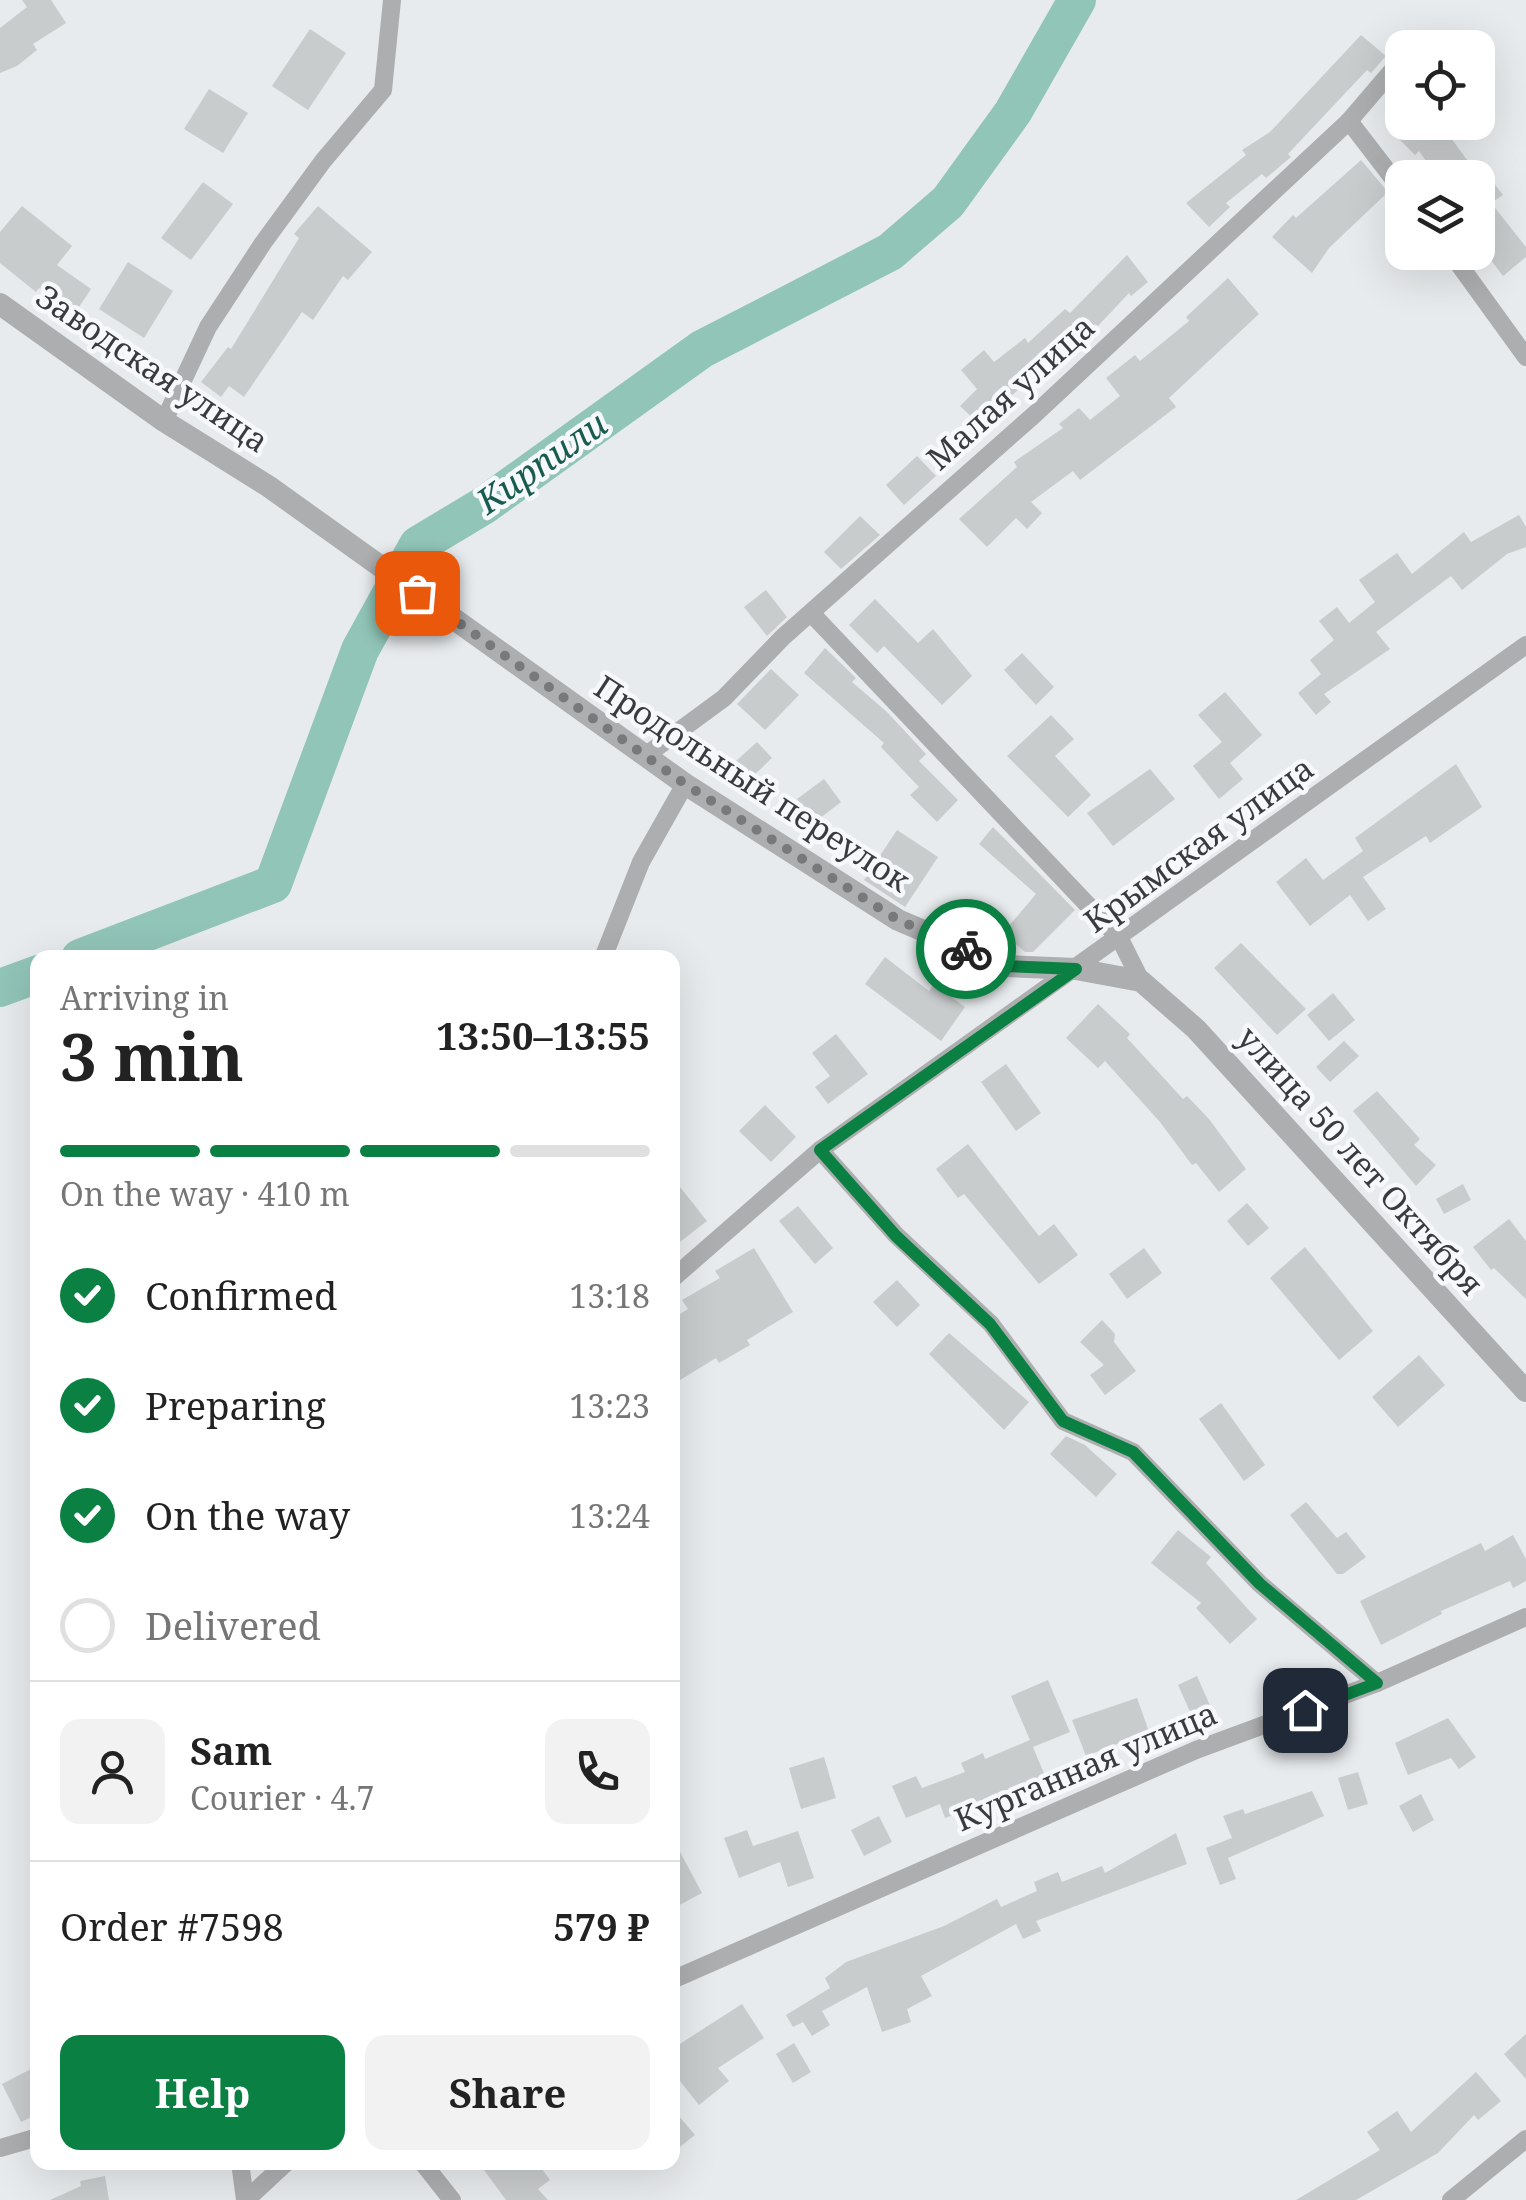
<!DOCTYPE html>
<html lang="en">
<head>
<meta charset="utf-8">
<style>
  body { margin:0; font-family:"Noto Serif",serif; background:#f2f2f2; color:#222; height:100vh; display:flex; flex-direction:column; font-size:38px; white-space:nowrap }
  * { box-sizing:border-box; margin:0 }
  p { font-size:32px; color:#767676 }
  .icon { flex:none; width:55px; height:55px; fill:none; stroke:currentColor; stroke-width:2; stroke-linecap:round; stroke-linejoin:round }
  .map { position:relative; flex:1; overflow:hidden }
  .side { position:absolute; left:30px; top:950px; width:650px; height:1220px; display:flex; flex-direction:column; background:#fff; border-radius:20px; box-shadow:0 10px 40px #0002 }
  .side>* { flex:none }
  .tools { position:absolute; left:1385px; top:30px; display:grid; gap:20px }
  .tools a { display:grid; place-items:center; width:110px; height:110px; border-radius:20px; background:#fff; box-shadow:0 10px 40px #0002; font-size:50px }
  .pin { position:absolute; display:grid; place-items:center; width:85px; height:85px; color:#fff; margin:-42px; border-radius:20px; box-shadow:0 5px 15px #0006 }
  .courier { position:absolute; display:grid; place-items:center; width:100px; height:100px; margin:-50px; border:8px solid #0b8043; border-radius:50%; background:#fff; color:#222; box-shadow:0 2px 12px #0007 }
  .overview em { font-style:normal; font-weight:700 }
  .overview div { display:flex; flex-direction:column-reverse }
  .overview { display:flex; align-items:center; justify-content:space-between; height:170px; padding:0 30px }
  h1 { font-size:65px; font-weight:700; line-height:75px }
  .bar { display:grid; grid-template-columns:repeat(4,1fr); gap:15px 10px; align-content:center; height:120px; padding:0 30px }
  .bar i { height:12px; border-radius:8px; background:#e0e0e0 }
  .bar .on { background:#0b8043 }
  .bar p { grid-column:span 4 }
  .line { display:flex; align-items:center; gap:25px; padding:0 30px; border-top:2px solid #e0e0e0 }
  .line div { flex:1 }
  .round { display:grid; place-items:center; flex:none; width:105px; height:105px; border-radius:20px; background:#f2f2f2 }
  ol { padding:0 30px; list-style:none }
  li { display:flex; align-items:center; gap:30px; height:110px }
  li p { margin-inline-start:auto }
  li .icon { padding:10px; border-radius:50%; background:#0b8043; color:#fff; stroke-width:4 }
  li:last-child { color:#767676 }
  li i { width:55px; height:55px; border:5px solid #e0e0e0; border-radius:50% }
  .primary-button { display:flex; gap:20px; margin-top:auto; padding:20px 30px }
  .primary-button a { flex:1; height:115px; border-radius:20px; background:#0b8043; color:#fff; font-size:40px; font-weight:700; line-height:115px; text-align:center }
  .primary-button a+a { background:#f2f2f2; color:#222 }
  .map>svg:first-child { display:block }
</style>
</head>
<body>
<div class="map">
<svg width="1526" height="2200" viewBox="0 0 1526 2200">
  <rect width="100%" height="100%" fill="#e8ebed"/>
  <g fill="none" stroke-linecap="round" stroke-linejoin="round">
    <g stroke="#91c5b8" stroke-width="38">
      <polyline points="80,958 273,884 360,650 418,545 483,506 702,349 890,252 948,202 1013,112 1077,0"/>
      <polyline points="0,988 38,974"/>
    </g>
  </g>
  <g fill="#c9cccd">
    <polygon points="22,0 51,0 66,23 33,44 37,50 17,66 0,73 0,28 27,7"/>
    <polygon points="310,29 346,53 308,110 272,86"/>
    <polygon points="1361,35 1386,56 1371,73 1367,70 1288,154 1291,157 1266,178 1262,174 1226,203 1230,207 1209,227 1186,203 1246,155 1242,150 1270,132"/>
    <polygon points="209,89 248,113 223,153 184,129"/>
    <polygon points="1407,122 1433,122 1451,138 1478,175 1478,162 1503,195 1491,203 1526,247 1526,257 1503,276 1478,243 1478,178 1438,178 1419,151 1415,155 1395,135"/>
    <polygon points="1361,160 1388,192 1329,248 1312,273 1272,237 1293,215 1296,218"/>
    <polygon points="203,182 233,204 191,260 161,238"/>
    <polygon points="22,206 72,246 57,265 91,289 75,313 39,288 36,292 0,263 0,232"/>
    <polygon points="318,206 372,252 348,280 343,276 313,320 302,312 244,397 229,386 221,397 201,382 228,347 231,349 299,238 294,234"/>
    <polygon points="1127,255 1148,282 1131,296 1129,293 1098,326 1095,324 1062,355 1060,352 1015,387 1018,390 979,424 960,406 977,389 961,370 984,350 994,362 1025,338 1028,343 1065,309 1070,313"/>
    <polygon points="128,262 173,291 144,338 99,309"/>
    <polygon points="1228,278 1259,314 1169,398 1176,407 1080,480 1073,471 1031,502 1042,513 1027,529 1016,518 987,547 959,519 1017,467 1014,462 1063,428 1059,424 1079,408 1090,420 1120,396 1106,378 1135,355 1140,361 1189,321 1186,317"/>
    <polygon points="917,456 936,476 904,505 886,485"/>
    <polygon points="1519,515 1526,527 1526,547 1507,554 1462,590 1451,576 1376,632 1390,649 1324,694 1331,702 1316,715 1298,693 1321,674 1310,660 1334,640 1319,621 1337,607 1349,623 1375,602 1359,580 1397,553 1412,574 1464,532 1471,542"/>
    <polygon points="860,516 880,535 841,569 824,552"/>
    <polygon points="766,590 787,617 767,636 744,607"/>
    <polygon points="875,599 918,643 933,629 972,676 942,705 884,646 877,653 849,625"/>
    <polygon points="825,648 856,678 852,682 887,712 926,754 919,761 958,800 937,822 910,795 919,787 881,747 884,743 804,673"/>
    <polygon points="1022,653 1054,687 1036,705 1004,670"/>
    <polygon points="771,669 799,695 765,730 737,704"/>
    <polygon points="1225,692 1262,735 1230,763 1243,779 1219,799 1193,766 1222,742 1198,715"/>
    <polygon points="1051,715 1074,739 1055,756 1091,795 1068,817 1007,756"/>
    <polygon points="757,742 772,758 750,779 735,762"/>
    <polygon points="1456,764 1482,807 1430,843 1426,836 1363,877 1386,909 1368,921 1350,895 1310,926 1276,882 1306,858 1323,880 1363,851 1355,838"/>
    <polygon points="1150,769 1175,799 1113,846 1087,813"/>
    <polygon points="824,779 841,802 815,822 797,799"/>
    <polygon points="993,827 1075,910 1033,952 1025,952 1003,933 1036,894 979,844"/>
    <polygon points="897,830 938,857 905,907 864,880"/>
    <polygon points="1241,943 1306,1009 1277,1035 1214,968"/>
    <polygon points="885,957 929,991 934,984 965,1007 941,1041 865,984"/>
    <polygon points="1333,993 1355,1020 1329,1041 1307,1015"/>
    <polygon points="1098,1004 1130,1034 1127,1038 1183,1099 1187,1096 1209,1119 1246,1169 1219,1192 1196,1163 1192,1165 1160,1122 1105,1061 1098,1068 1066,1038"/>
    <polygon points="836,1034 868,1074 828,1104 815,1087 830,1076 812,1053"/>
    <polygon points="1344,1041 1359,1056 1330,1082 1316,1067"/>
    <polygon points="1006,1064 1041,1113 1016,1131 981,1082"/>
    <polygon points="1377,1091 1420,1139 1414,1145 1436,1165 1416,1186 1353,1111"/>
    <polygon points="765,1105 796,1137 771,1162 739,1131"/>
    <polygon points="968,1144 1039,1236 1054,1224 1078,1255 1039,1284 964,1194 958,1198 936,1169"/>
    <polygon points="672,1177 707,1221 672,1248"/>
    <polygon points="1463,1184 1471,1200 1444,1214 1436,1199"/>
    <polygon points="1247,1203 1269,1228 1248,1246 1227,1221"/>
    <polygon points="798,1206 833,1248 815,1264 779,1221"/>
    <polygon points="1509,1219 1526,1241 1526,1299 1494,1268 1491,1270 1473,1247"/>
    <polygon points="1305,1247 1373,1331 1339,1360 1270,1278"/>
    <polygon points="754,1248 793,1312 747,1340 750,1345 719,1363 716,1358 672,1385 672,1319 688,1309 682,1300 720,1278 715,1271"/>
    <polygon points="1144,1248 1162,1273 1127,1299 1109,1274"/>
    <polygon points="897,1280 920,1305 897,1327 873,1302"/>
    <polygon points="1102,1320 1115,1334 1114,1342 1136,1371 1105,1395 1090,1375 1104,1365 1080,1342"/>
    <polygon points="949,1333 1029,1402 1004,1430 929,1354"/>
    <polygon points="1419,1355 1445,1385 1398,1427 1372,1397"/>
    <polygon points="1221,1403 1265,1465 1244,1481 1199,1419"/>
    <polygon points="1066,1436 1085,1445 1117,1474 1096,1497 1050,1454"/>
    <polygon points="1306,1502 1337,1538 1346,1532 1366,1557 1343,1574 1337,1574 1290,1515"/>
    <polygon points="1178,1530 1211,1557 1206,1563 1257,1619 1230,1644 1196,1608 1201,1603 1151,1563"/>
    <polygon points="1513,1535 1526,1559 1526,1581 1513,1588 1510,1581 1441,1611 1442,1614 1381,1645 1360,1601 1481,1543 1485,1551"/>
    <polygon points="1197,1676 1215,1717 1196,1725 1178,1685"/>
    <polygon points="1048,1680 1070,1732 1033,1747 1048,1783 945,1818 940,1804 906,1818 892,1786 916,1776 922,1788 965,1772 961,1763 983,1753 985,1759 1030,1740 1011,1696"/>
    <polygon points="1137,1698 1152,1740 1128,1749 1125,1741 1086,1756 1072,1720"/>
    <polygon points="1448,1718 1476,1757 1459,1769 1451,1758 1408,1775 1395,1743"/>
    <polygon points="824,1757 836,1798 801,1809 789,1768"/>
    <polygon points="1358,1772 1368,1804 1348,1810 1338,1778"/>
    <polygon points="1312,1791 1324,1816 1228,1858 1236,1879 1220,1885 1206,1848 1232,1838 1223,1816 1243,1809 1245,1814"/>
    <polygon points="1421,1794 1434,1820 1413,1832 1399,1806"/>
    <polygon points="879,1816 892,1842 864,1856 851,1830"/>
    <polygon points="747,1830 753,1846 798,1831 814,1878 788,1887 780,1862 739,1878 724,1838"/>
    <polygon points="1176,1833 1187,1864 1036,1921 1041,1931 1023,1939 1016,1924 921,1976 932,1996 907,2009 911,2022 882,2032 867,1987 822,2011 830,2025 812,2036 803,2022 793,2027 786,2015 830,1988 825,1978 846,1962 944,1926 997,1899 1001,1907 1037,1891 1034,1882 1058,1872 1062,1882 1102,1866 1105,1873"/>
    <polygon points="672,1837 702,1893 672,1909"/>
    <polygon points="742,2004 764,2038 718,2068 729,2081 699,2105 672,2071 672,2049"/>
    <polygon points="1526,2034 1526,2079 1504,2054"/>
    <polygon points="794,2043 811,2072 793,2083 776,2054"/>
    <polygon points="31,2069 38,2081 38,2114 21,2122 2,2084"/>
    <polygon points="1476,2072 1501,2101 1478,2120 1474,2115 1438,2153 1356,2200 1296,2200 1380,2150 1367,2132 1397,2111 1411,2132"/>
    <polygon points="672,2108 695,2135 672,2153"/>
    <polygon points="478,2162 537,2162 550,2180 538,2189 548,2200 506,2200"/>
    <polygon points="105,2176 109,2200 50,2200 81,2186 80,2181"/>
  </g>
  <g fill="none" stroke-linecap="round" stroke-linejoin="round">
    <g stroke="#adaeaf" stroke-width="18">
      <polyline points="1349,121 1402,190"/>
      <polyline points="1450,252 1526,357"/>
      <polyline points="164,421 208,327 263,243 323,161 383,90 392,0"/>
      <polyline points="811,613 1120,939 1141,981"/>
      <polyline points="645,756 724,698 783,637 1035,414 1349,121 1402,59"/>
      <polyline points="603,958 641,862 685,784"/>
      <polyline points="820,1150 896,1235 991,1324 1063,1421 1133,1452 1260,1584 1377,1683"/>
      <polyline points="672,1279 820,1150 1526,645"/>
      <polyline points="672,1980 1196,1750 1377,1683 1526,1617"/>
      <polyline points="0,2148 38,2137"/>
      <polyline points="240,2162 245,2200"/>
      <polyline points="422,2162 452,2200"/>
      <polyline points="246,2200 287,2162"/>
      <polyline points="1451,2200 1526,2139"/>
    </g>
    <polyline stroke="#adaeaf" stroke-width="22" points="0,304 164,421 268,486 685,784 898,920 1006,966 1076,969 1141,981 1196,1029 1526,1391"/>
  </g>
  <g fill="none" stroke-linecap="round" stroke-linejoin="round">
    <polyline stroke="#77797a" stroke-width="10" stroke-dasharray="0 18" points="417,593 685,784 898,920 966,949"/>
    <polyline stroke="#0b8043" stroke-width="12" points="966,949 1006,966 1076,969 820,1150 896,1236 990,1324 1063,1421 1133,1452 1260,1584 1377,1683 1305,1710"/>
  </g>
  <g text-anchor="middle" stroke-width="9" stroke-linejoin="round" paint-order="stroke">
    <g font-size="32" fill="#3a3b3c" stroke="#f6f8fb">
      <text transform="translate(152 369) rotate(34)" y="11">Заводская улица</text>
      <text transform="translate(1011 393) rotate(-42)" y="11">Малая улица</text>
      <text transform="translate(752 784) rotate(33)" y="11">Продольный переулок</text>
      <text transform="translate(1199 845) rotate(-36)" y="11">Крымская улица</text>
      <text transform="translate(1360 1161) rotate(48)" y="11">улица 50 лет Октября</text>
      <text transform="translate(1086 1767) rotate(-23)" y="11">Курганная улица</text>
    </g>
    <g font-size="35" font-style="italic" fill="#185c4f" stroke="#f6f8fb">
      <text transform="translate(542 463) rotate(-35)" y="12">Кирпили</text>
    </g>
  </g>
</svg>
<div class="tools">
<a><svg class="icon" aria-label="locate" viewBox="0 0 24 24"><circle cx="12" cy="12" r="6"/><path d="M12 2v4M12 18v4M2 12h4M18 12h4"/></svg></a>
<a><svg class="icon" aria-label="layers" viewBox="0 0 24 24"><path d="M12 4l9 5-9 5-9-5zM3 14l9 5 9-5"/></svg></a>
</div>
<div class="pin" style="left:417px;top:593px;background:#ea580c"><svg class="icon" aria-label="bag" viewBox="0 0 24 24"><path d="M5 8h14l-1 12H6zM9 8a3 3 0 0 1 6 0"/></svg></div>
<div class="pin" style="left:1305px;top:1710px;background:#1f2937"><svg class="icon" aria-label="home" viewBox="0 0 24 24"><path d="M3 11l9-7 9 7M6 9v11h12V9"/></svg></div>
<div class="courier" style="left:966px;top:949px"><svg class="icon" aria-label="bike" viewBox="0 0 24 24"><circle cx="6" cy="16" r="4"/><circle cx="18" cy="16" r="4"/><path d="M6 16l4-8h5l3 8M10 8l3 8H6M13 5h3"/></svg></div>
<section class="side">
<div class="overview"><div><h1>3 min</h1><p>Arriving in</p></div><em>13:50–13:55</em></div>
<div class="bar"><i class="on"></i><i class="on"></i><i class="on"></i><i></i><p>On the way · 410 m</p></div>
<ol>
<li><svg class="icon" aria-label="check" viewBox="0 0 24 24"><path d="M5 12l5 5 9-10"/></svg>Confirmed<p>13:18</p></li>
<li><svg class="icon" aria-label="check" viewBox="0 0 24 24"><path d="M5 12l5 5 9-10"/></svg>Preparing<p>13:23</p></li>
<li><svg class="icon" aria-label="check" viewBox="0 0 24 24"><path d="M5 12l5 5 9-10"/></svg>On the way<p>13:24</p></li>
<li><i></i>Delivered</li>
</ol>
<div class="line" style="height:180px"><a class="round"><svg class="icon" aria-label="person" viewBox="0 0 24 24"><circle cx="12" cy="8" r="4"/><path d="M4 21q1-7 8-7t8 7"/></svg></a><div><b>Sam</b><p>Courier · 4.7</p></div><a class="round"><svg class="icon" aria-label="phone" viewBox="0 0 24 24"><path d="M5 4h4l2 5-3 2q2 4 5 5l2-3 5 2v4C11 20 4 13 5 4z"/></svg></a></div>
<div class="line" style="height:130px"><div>Order #7598</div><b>579 ₽</b></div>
<div class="primary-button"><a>Help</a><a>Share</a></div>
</section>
</div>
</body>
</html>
